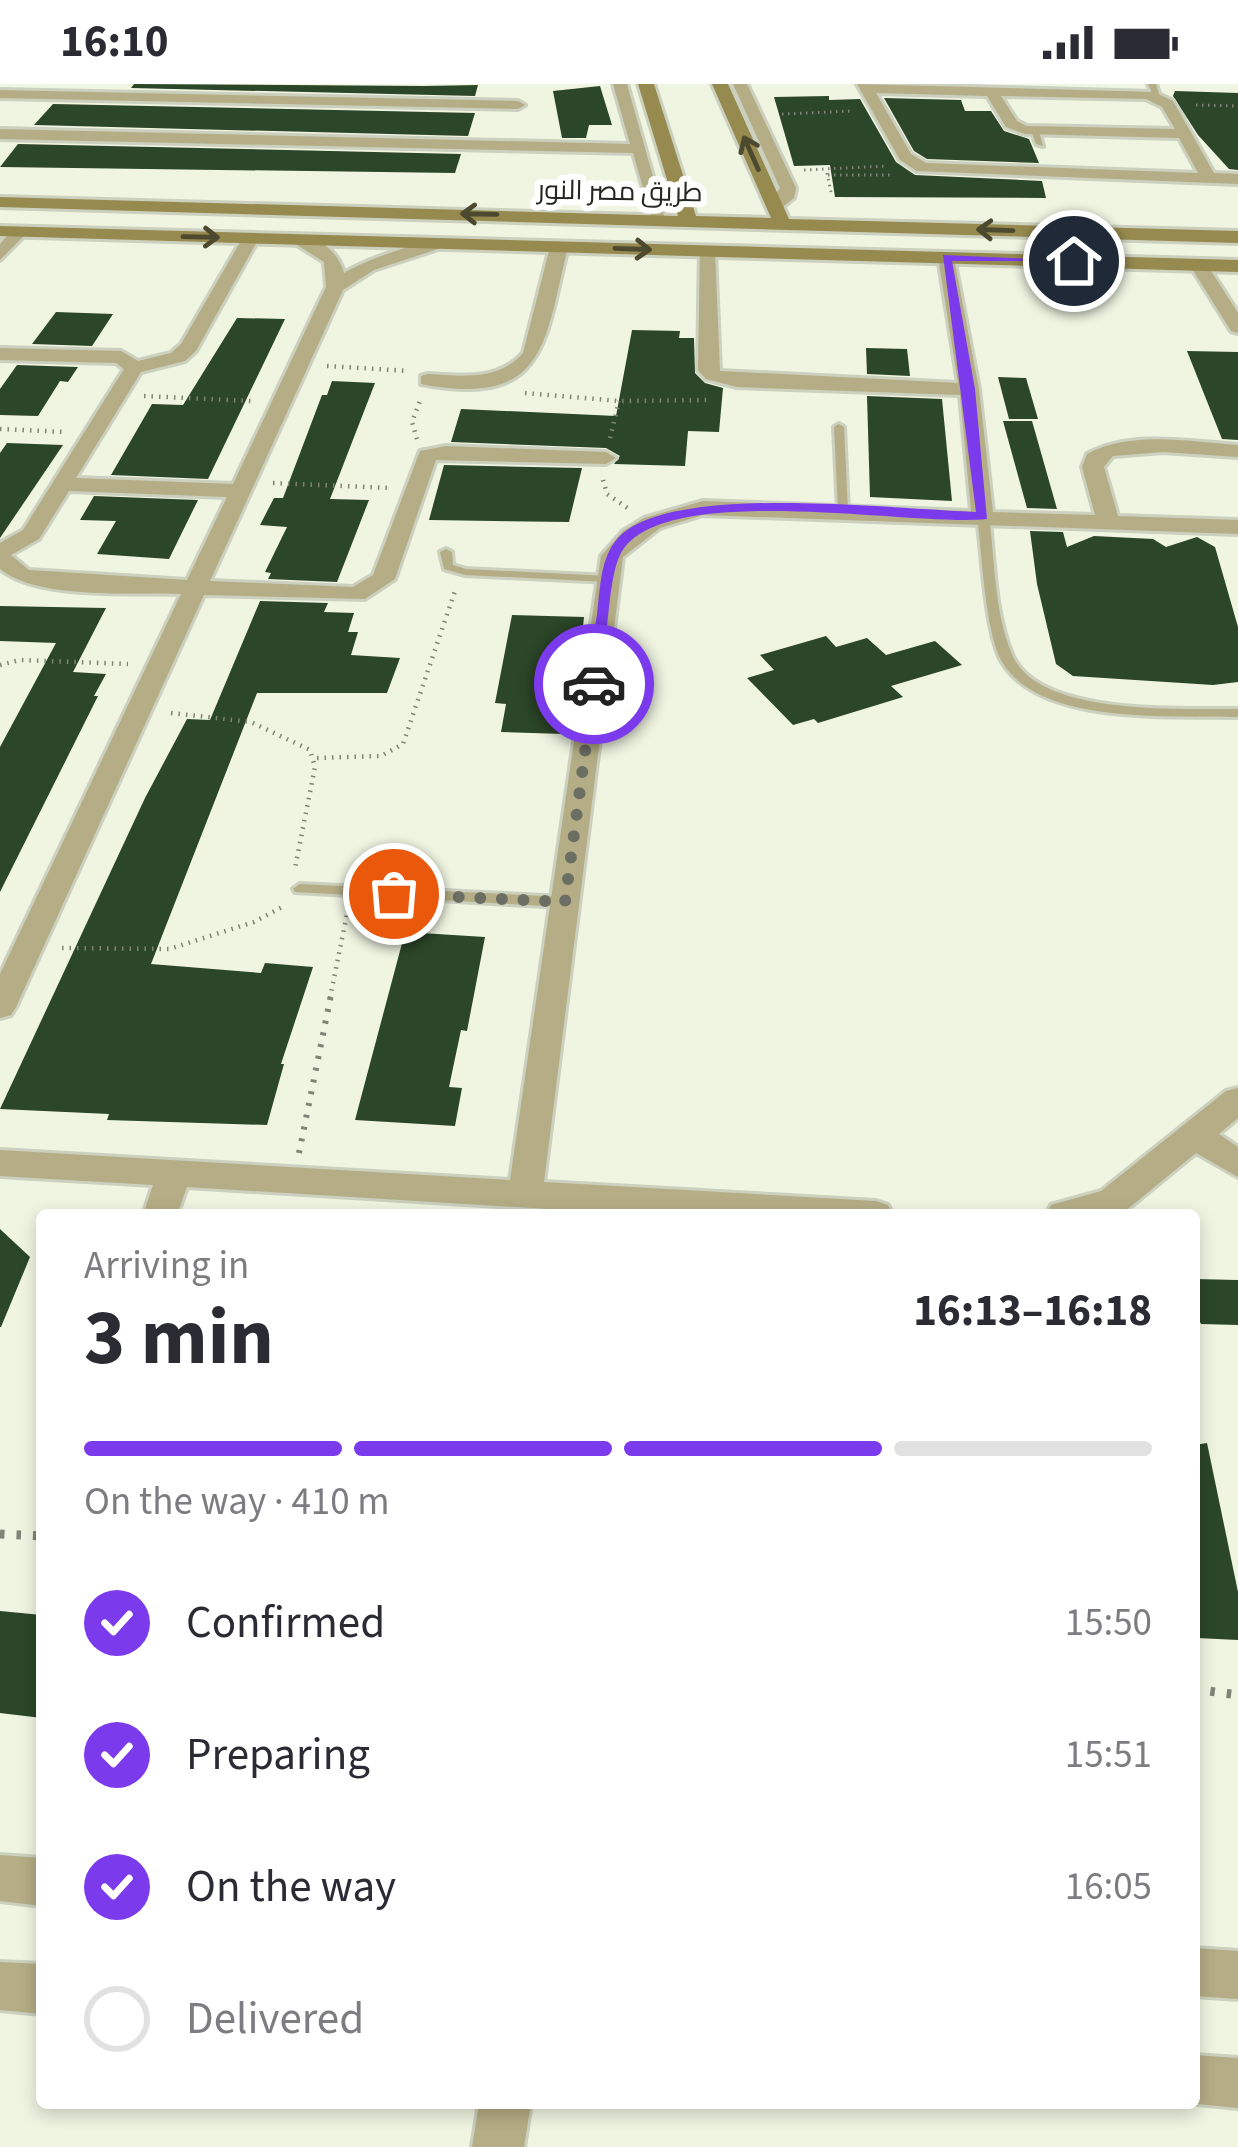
<!DOCTYPE html>
<html lang="en">
<head>
<meta charset="utf-8">
<style>
  body { margin:0; font-family:"Source Sans 3",Cairo,sans-serif; background:#f7f7f7; color:#2b2b33; height:100vh; display:flex; flex-direction:column; font-size:45px; white-space:nowrap }
  * { box-sizing:border-box; margin:0 }
  p { font-size:39px; color:#7c7c81 }
  .icon { flex:none; width:66px; height:66px; fill:none; stroke:currentColor; stroke-width:2; stroke-linecap:round; stroke-linejoin:round }
  .map { position:relative; flex:1; overflow:hidden }
  .details { position:absolute; left:36px; top:1125px; width:1164px; height:900px; display:flex; flex-direction:column; background:#fff; border-radius:12px; box-shadow:0 6px 18px #0003 }
  .details>* { flex:none }
  .pin { position:absolute; display:grid; place-items:center; width:102px; height:102px; color:#fff; margin:-51px; border:6px solid #fff; border-radius:50%; box-shadow:0 3px 12px #0007 }
  .courier { position:absolute; display:grid; place-items:center; width:120px; height:120px; margin:-60px; border:9px solid #7c3aed; border-radius:50%; background:#fff; color:#222; box-shadow:0 3px 15px #0007 }
  .overview em { font-style:normal; font-weight:700 }
  .overview div { display:flex; flex-direction:column-reverse }
  .overview { display:flex; align-items:center; justify-content:space-between; height:204px; padding:0 48px }
  h1 { font-size:78px; font-weight:700; line-height:90px }
  .bar { display:grid; grid-template-columns:repeat(4,1fr); gap:18px 12px; align-content:center; height:144px; padding:0 48px }
  .bar i { height:15px; border-radius:9px; background:#e1e1e2 }
  .bar .on { background:#7c3aed }
  .bar p { grid-column:span 4 }
  ol { padding:0 48px; list-style:none }
  li { display:flex; align-items:center; gap:36px; height:132px }
  li p { margin-inline-start:auto }
  li .icon { padding:12px; border-radius:50%; background:#7c3aed; color:#fff; stroke-width:4 }
  li:last-child { color:#7c7c81 }
  li i { width:66px; height:66px; border:6px solid #e1e1e2; border-radius:50% }
  .status { display:flex; justify-content:space-between; align-items:center; height:84px; padding:0 60px; background:#fff; direction:ltr }
  .status svg { height:33px; fill:currentColor }
  .map>svg:first-child { display:block }
</style>
</head>
<body>
<div class="status"><b>16:10</b><svg viewBox="0 0 49 12"><path d="M0 12V9h3v3zM5 12V6h3v6zM10 12V3h3v9zM15 12V0h3v12zM26 1h20v11H26zM47 4h2v5h-2z"/></svg></div>
<div class="map">
<svg width="1238" height="2063" viewBox="0 0 1238 2063">
  <rect width="100%" height="100%" fill="#f0f5e2"/>
  <g fill="#2b4628">
    <polygon points="134,0 424,2 478,1 475,12 131,4"/>
    <polygon points="600,2 612,41 589,41 586,54 562,54 553,7"/>
    <polygon points="1175,7 1238,9 1238,86 1229,85 1198,51 1173,12"/>
    <polygon points="829,12 829,16 860,15 896,78 915,91 1042,97 1046,114 835,113 830,81 794,82 774,13"/>
    <polygon points="884,14 961,16 965,27 991,27 1004,47 1029,55 1039,79 927,75 914,67"/>
    <polygon points="53,20 475,29 468,52 34,41"/>
    <polygon points="18,60 461,70 455,89 0,83"/>
    <polygon points="56,228 113,230 92,262 32,260"/>
    <polygon points="237,234 285,235 208,395 111,391 152,320 183,321"/>
    <polygon points="632,246 680,247 679,254 694,254 695,289 705,299 723,304 719,348 688,347 685,382 614,380 620,372 606,364 451,358 461,325 616,332"/>
    <polygon points="866,264 907,265 910,292 867,290"/>
    <polygon points="1187,267 1238,268 1238,356 1222,355"/>
    <polygon points="17,281 78,283 68,298 60,297 38,332 0,331 0,305"/>
    <polygon points="998,293 1026,294 1038,335 1009,335"/>
    <polygon points="332,297 375,299 330,415 369,416 337,498 268,495 271,489 265,488 287,443 260,441 274,414 283,414 322,311 327,311"/>
    <polygon points="867,312 942,315 952,417 870,413"/>
    <polygon points="1003,337 1032,337 1057,425 1027,424"/>
    <polygon points="7,359 63,361 0,454 0,369"/>
    <polygon points="444,381 582,384 569,438 429,436"/>
    <polygon points="94,412 198,416 169,475 97,470 116,437 80,436"/>
    <polygon points="1030,447 1063,448 1067,463 1094,452 1153,455 1166,463 1197,453 1215,463 1238,543 1238,598 1213,601 1073,592 1056,580 1037,500"/>
    <polygon points="260,517 328,519 324,528 354,529 348,548 358,548 351,571 400,574 387,609 257,609 151,880 261,889 265,879 313,883 281,980 284,980 267,1041 107,1036 109,1030 0,1025 145,714 187,635 210,636"/>
    <polygon points="0,522 106,524 73,588 106,590 94,612 98,612 0,808 0,663 56,559 0,557"/>
    <polygon points="512,531 584,533 577,603 570,603 564,650 501,648 506,620 495,619"/>
    <polygon points="826,552 836,563 867,554 886,571 935,557 962,581 891,602 903,613 818,639 814,635 793,641 747,594 774,586 760,571"/>
    <polygon points="405,848 485,853 467,947 461,946 449,1003 462,1004 455,1042 355,1036"/>
    <polygon points="0,1145 30,1173 1,1243 0,1243"/>
    <polygon points="1194,1195 1238,1196 1238,1241 1201,1240 1194,1226"/>
    <polygon points="1207,1359 1238,1508 1238,1556 1197,1554 1194,1537 1194,1361"/>
    <polygon points="0,1527 42,1531 42,1634 0,1629"/>
  </g>
  <g fill="none" stroke-linecap="round" stroke-linejoin="round">
    <defs>
      <g id="lane">
        <polygon points="1148,0 1156,0 1161,16 1155,16"/>
        <polygon points="1035,45 1039,47 1043,62 1036,60 1031,47"/>
        <polygon points="839,340 844,343 848,427 843,430 838,427 834,343"/>
        <path d="M983 429 989 432C995 477 994 528 1012 570 1037 633 1182 624 1238 625V633C1174 631 1040 642 1002 578 985 549 982 468 977 432Z"/>
        <polygon points="446,465 452,468 453,481 466,485 609,492 615,495 609,498 465,491 444,485 440,468"/>
        <polygon points="300,800 564,813 571,818 564,823 295,808 293,805"/>
      </g>
      <g id="street">
        <polygon points="613,0 627,0 666,139 652,135 633,69 0,55 0,45 630,60"/>
        <polygon points="733,0 747,0 796,104 794,114 780,125 766,122 780,104"/>
        <path d="M857 0 1154 8 1173 17 1214 89 1238 90V100L917 87 900 76ZM876 9 987 12 1006 43 1025 50 1179 54 1198 89 926 79 911 70ZM1001 12 1146 15 1162 23 1175 45 1027 42 1017 37Z"/>
        <polygon points="0,6 518,17 525,21 518,25 0,14"/>
        <polygon points="14,144 28,148 0,176 0,160"/>
        <path d="M245 150 259 154 196 267 185 277 141 288 76 394 233 400 326 203 324 178 294 159V151C317 150 338 167 344 189 364 177 434 149 453 160L374 186 343 206 210 497 353 503 373 491 420 367 446 362 606 368 616 374 606 380 436 376 395 495 365 515 204 511 16 923 11 931 0 934V890L181 510C131 508 38 516 0 485V459L23 446 124 285 116 279 0 276V264L121 267 138 277 171 269 181 260ZM69 407 227 413 187 496 29 486 11 471 39 455Z"/>
        <path d="M559 158 568 163C544 259 547 324 421 300V292L428 290C462 292 498 297 523 269L550 163Z"/>
        <path d="M700 163 715 167 720 287 958 299 938 173 953 169 979 305 993 428 1095 431 1082 383 1087 370C1133 346 1189 358 1238 361V373L1163 368 1113 372 1104 383 1118 432 1238 436V450L703 431 660 444 623 473 544 1098 876 1117 888 1121 893 1131H646L187 1103 177 1131H143L153 1101 0 1092V1066L510 1096 601 472 623 447 644 434 703 417 971 427 960 311 737 303 706 295 698 286Z"/>
        <polygon points="1198,175 1204,176 1238,229 1238,249 1231,247 1189,180"/>
        <polygon points="1238,1004 1238,1034 1219,1050 1238,1063 1238,1093 1196,1069 1124,1128 1046,1131 1051,1121 1101,1107 1226,1007"/>
        <polygon points="0,1771 42,1774 42,1822 0,1817"/>
        <polygon points="1194,1864 1238,1867 1238,1915 1194,1912"/>
        <polygon points="0,1878 42,1880 42,1930 0,1926"/>
        <polygon points="1194,1971 1238,1974 1238,2024 1188,2019 1194,2019"/>
        <polygon points="479,2019 531,2019 524,2063 472,2063"/>
      </g>
      <g id="secondary">
        <polygon points="638,0 654,0 696,132 771,134 712,0 728,0 789,135 1238,147 1238,159 0,123 0,113 678,132"/>
        <polygon points="0,142 1238,176 1238,188 0,152"/>
      </g>
    </defs>
    <use href="#lane" stroke="#cbd0bf" stroke-width="6"/>
    <use href="#street" stroke="#cbd0bf" stroke-width="6"/>
    <use href="#secondary" stroke="#cbd0bf" stroke-width="6"/>
    <g stroke="#808377" stroke-width="3" stroke-dasharray="1.5 4.5" stroke-linecap="butt">
      <polyline points="1196,21 1238,22"/>
      <polyline points="782,30 852,27"/>
      <polyline points="804,86 887,82"/>
      <polyline points="827,89 831,108"/>
      <polyline points="828,91 890,91"/>
    </g>
    <g stroke="#808377" stroke-width="4.5" stroke-dasharray="1.5 6" stroke-linecap="butt">
      <polyline points="327,282 409,287"/>
      <polyline points="525,309 619,317 709,316"/>
      <polyline points="144,312 251,317"/>
      <polyline points="0,345 66,348"/>
      <polyline points="610,354 619,317"/>
      <polyline points="417,355 412,338 420,317"/>
      <polyline points="603,396 607,410 629,425"/>
      <polyline points="273,399 391,404"/>
      <polyline points="0,581 20,576 128,580"/>
      <polyline points="171,629 251,638 310,666 315,683 295,784"/>
      <polyline points="317,674 381,672 403,660 455,507"/>
      <polyline points="62,864 169,865 254,838 286,821"/>
      <polyline points="330,914 347,830"/>
    </g>
    <polyline stroke="#808377" stroke-width="6" stroke-dasharray="3 9" stroke-linecap="butt" points="299,1069 331,911"/>
    <g stroke="#808377" stroke-width="9" stroke-dasharray="4.5 12" stroke-linecap="butt">
      <polyline points="0,1450 42,1452"/>
      <polyline points="1194,1605 1238,1611"/>
    </g>
    <use href="#lane" fill="#b5ad85" fill-rule="evenodd"/>
    <use href="#street" fill="#b5ad85" fill-rule="evenodd"/>
    <use href="#secondary" fill="#978a4e" fill-rule="evenodd"/>
  </g>
  <defs><path id="oneway-shaft" d="M-6 0H5M1.5-3L5.5 0L1.5 3" fill="none" stroke-width="1.6" stroke-linecap="round" stroke-linejoin="round" transform="scale(3)"/></defs>
  <g stroke="#4c492f">
    <use href="#oneway-shaft" transform="translate(751 69) rotate(-114)"/>
    <use href="#oneway-shaft" transform="translate(479 130) rotate(-179)"/>
    <use href="#oneway-shaft" transform="translate(995 146) rotate(-178)"/>
    <use href="#oneway-shaft" transform="translate(201 153) rotate(1)"/>
    <use href="#oneway-shaft" transform="translate(633 165) rotate(2)"/>
  </g>
  <path fill="#7c3aed" d="M943 171 1079 177H952L975 305 987 435C911 443 658 394 620 471 608 494 606 570 602 600L589 603C586 581 594 553 597 530 601 499 600 465 627 446 690 401 895 425 976 428Z"/>
  <g fill="none" stroke-linecap="round" stroke-linejoin="round">
    <polyline stroke="#6b6e63" stroke-width="12" stroke-dasharray="0 21.6" points="394,810 565,818 594,600"/>
  </g>
  <g text-anchor="middle" stroke-width="12" stroke-linejoin="round" paint-order="stroke">
    <g font-size="27" fill="#24261f" stroke="#fff">
      <text transform="translate(620 107) rotate(1)" y="9">طريق مصر النور</text>
    </g>
  </g>
</svg>
<div class="pin" style="left:394px;top:810px;background:#ea580c"><svg class="icon" aria-label="bag" viewBox="0 0 24 24"><path d="M5 8h14l-1 12H6zM9 8a3 3 0 0 1 6 0"/></svg></div>
<div class="pin" style="left:1074px;top:177px;background:#1f2937"><svg class="icon" aria-label="home" viewBox="0 0 24 24"><path d="M3 11l9-7 9 7M6 9v11h12V9"/></svg></div>
<div class="courier" style="left:594px;top:600px"><svg class="icon" aria-label="car" viewBox="0 0 24 24"><path d="M5 17H2v-5l4-1 3-4h7l3 4 3 1v5h-3M9 17h6M6 11h13"/><circle cx="7" cy="17" r="2"/><circle cx="17" cy="17" r="2"/></svg></div>
<section class="details">
<div class="overview"><div><h1>3 min</h1><p>Arriving in</p></div><em>16:13–16:18</em></div>
<div class="bar"><i class="on"></i><i class="on"></i><i class="on"></i><i></i><p>On the way · 410 m</p></div>
<ol>
<li><svg class="icon" aria-label="check" viewBox="0 0 24 24"><path d="M5 12l5 5 9-10"/></svg>Confirmed<p>15:50</p></li>
<li><svg class="icon" aria-label="check" viewBox="0 0 24 24"><path d="M5 12l5 5 9-10"/></svg>Preparing<p>15:51</p></li>
<li><svg class="icon" aria-label="check" viewBox="0 0 24 24"><path d="M5 12l5 5 9-10"/></svg>On the way<p>16:05</p></li>
<li><i></i>Delivered</li>
</ol>
</section>
</div>
</body>
</html>
